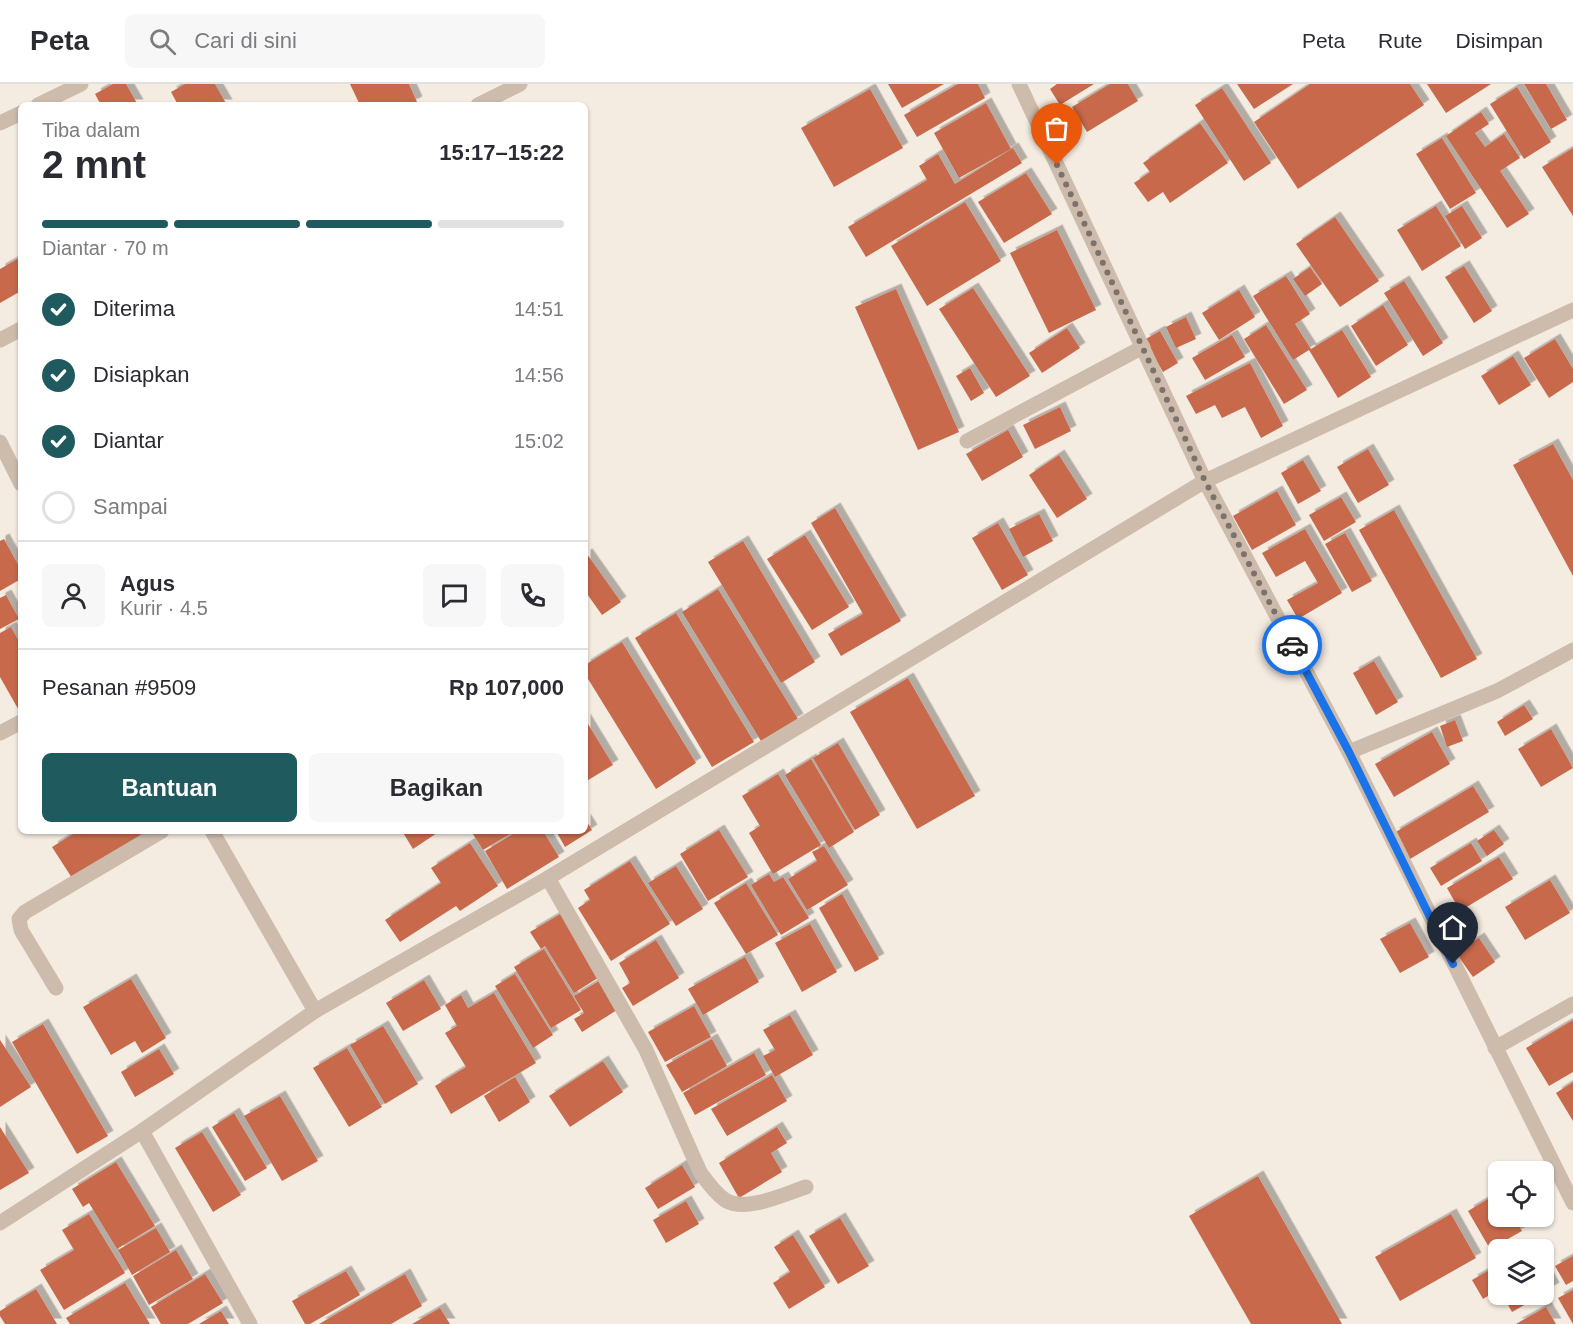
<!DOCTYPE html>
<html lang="id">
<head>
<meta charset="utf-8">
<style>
  body { margin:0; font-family:Arial,sans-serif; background:#f7f7f7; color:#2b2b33; height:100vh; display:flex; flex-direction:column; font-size:22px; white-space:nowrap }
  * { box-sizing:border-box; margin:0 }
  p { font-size:20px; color:#7c7c81 }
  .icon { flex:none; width:33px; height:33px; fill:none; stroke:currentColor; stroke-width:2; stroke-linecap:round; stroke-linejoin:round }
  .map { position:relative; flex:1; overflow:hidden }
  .details { position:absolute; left:18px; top:18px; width:570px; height:732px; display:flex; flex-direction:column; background:#fff; border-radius:9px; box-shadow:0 2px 4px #0004 }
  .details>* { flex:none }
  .controls { position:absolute; left:1488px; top:1077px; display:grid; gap:12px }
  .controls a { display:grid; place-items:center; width:66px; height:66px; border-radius:9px; background:#fff; box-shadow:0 2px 4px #0004; font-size:30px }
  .pin { position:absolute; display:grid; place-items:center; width:51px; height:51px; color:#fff; margin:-62px -26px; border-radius:50% 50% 50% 0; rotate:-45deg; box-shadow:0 0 6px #0007 }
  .pin .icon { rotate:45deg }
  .courier { position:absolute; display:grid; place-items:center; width:60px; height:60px; margin:-30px; border:4px solid #1a73e8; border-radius:50%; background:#fff; color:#222; box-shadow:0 2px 8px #0007 }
  .overview em { font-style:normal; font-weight:700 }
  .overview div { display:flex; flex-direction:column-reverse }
  .overview { display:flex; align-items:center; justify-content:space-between; height:102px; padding:0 24px }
  h1 { font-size:39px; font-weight:700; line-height:45px }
  .bar { display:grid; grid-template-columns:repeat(4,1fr); gap:9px 6px; align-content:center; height:72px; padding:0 24px }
  .bar i { height:8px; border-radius:4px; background:#e1e1e2 }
  .bar .on { background:#1f5a5e }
  .bar p { grid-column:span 4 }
  .line { display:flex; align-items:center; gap:15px; padding:0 24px; border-top:2px solid #e1e1e2 }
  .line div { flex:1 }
  .round { display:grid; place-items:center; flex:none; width:63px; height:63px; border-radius:9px; background:#f7f7f7 }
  ol { padding:0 24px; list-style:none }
  li { display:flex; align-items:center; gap:18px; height:66px }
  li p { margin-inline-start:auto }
  li .icon { padding:6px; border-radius:50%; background:#1f5a5e; color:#fff; stroke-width:4 }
  li:last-child { color:#7c7c81 }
  li i { width:33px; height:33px; border:3px solid #e1e1e2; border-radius:50% }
  .primary-button { display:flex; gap:12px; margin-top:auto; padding:12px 24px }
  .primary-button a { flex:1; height:69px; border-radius:9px; background:#1f5a5e; color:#fff; font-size:24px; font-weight:700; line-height:69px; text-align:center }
  .primary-button a+a { background:#f7f7f7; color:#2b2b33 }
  header { display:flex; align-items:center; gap:36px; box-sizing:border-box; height:84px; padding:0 30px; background:#fff; border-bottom:2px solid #e1e1e2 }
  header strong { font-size:28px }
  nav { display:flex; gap:33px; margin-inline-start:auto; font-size:21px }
  .search { width:420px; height:54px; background:#f7f7f7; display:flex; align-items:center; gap:15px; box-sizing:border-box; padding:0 21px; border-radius:9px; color:#7c7c81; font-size:22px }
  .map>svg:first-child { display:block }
</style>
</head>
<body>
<header>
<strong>Peta</strong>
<div class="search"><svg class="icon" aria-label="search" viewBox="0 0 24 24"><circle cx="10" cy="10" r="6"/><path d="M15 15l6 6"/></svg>Cari di sini</div>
<nav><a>Peta</a><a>Rute</a><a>Disimpan</a></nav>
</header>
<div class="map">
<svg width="1573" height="1240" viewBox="0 0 1573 1240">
  <defs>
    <filter id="shadow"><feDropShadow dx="5.5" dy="-5.5" stdDeviation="0" flood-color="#0004"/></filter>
  </defs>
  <rect width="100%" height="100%" fill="#f4ebe1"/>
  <g fill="#c8694b" filter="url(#shadow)">
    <polygon points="113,0 126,0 138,21 101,21 95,10"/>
    <polygon points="185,0 215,0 227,21 178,21 171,8"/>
    <polygon points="350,0 409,0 417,18 410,21 360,21"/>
    <polygon points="888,0 944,0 902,24"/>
    <polygon points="958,0 978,0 985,14 917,53 904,31"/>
    <polygon points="1057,0 1094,0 1060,21 1050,5"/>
    <polygon points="1110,0 1128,0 1138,17 1087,48 1072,23"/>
    <polygon points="1237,0 1293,0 1254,25"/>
    <polygon points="1310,0 1410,0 1424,21 1298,105 1254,38"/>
    <polygon points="1427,0 1491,0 1446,29"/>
    <polygon points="1524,0 1546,0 1567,36 1551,45"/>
    <polygon points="1517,3 1551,58 1524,75 1490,20"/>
    <polygon points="1222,4 1271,79 1244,97 1195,21"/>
    <polygon points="870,5 903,64 834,103 801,44"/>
    <polygon points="986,19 1011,65 959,94 934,49"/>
    <polygon points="1481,28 1489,40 1475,49 1485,63 1504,50 1520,74 1500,87 1529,130 1507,144 1446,52"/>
    <polygon points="1200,39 1228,79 1170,119 1163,108 1148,118 1134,99 1150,88 1143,79"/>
    <polygon points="1442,54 1476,109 1450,125 1416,70"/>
    <polygon points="1013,64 1022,79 866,173 848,143 927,96 919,82 938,70 955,100"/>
    <polygon points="1573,64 1573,132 1542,83"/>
    <polygon points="1026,89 1052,130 1004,159 978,118"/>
    <polygon points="965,118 1001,177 927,222 891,162"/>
    <polygon points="1436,122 1461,162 1422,187 1397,146"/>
    <polygon points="1462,122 1482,154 1465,165 1445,132"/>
    <polygon points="1335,133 1379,197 1340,223 1296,160"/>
    <polygon points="1057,146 1096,226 1049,249 1010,169"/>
    <polygon points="21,173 21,207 0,219 0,185"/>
    <polygon points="1464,182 1492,227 1474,239 1445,193"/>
    <polygon points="1310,183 1322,200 1305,212 1293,195"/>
    <polygon points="1286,192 1310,230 1295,240 1311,265 1342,246 1371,293 1338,314 1309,266 1293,276 1253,212"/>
    <polygon points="1404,197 1443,259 1423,272 1384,209"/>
    <polygon points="973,204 1030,292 996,313 939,225"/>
    <polygon points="896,205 959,348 918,366 855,223"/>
    <polygon points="1239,206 1255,233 1219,256 1202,229"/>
    <polygon points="1383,221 1408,261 1376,282 1351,242"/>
    <polygon points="1186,233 1196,255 1176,264 1166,243"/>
    <polygon points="1266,241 1307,306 1284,320 1244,255"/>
    <polygon points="1067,244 1080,264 1042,289 1029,269"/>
    <polygon points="1160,247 1178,279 1163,288 1144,256"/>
    <polygon points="1232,251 1245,273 1205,296 1192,274"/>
    <polygon points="1555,255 1573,285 1573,298 1549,314 1524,274"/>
    <polygon points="1513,272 1531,301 1499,321 1481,292"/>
    <polygon points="1250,279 1283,342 1261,354 1245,323 1222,334 1215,321 1196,330 1186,312"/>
    <polygon points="970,284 984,309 971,317 956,292"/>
    <polygon points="1060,323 1071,347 1035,365 1023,341"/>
    <polygon points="1008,346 1023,373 982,397 966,370"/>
    <polygon points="1553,360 1573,396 1573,492 1513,381"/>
    <polygon points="1368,365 1389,401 1358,419 1337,383"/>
    <polygon points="1059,371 1087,415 1057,434 1029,391"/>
    <polygon points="1303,376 1321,407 1298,420 1281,389"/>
    <polygon points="1277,407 1296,441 1252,466 1233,432"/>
    <polygon points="1341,413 1356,438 1324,457 1309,431"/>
    <polygon points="835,424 901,537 841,572 828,550 863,530 811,439"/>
    <polygon points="1394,426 1477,575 1441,594 1359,446"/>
    <polygon points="1039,430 1053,457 1023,473 1009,445"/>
    <polygon points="998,439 1028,491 1002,506 972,454"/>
    <polygon points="1305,445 1342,509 1298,535 1287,516 1318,499 1305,477 1276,493 1262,469"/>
    <polygon points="1345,449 1372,497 1352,508 1325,460"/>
    <polygon points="805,451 849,523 812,546 767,475"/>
    <polygon points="4,455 21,486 21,495 0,507 0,457"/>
    <polygon points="743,457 815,578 781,599 708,478"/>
    <polygon points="587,470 621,518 602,531 585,507 585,471"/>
    <polygon points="718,505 798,635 761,657 682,528"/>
    <polygon points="6,511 19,535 0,545 0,514"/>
    <polygon points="676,529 754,658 712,683 635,554"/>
    <polygon points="11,543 21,561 21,630 0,593 0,549"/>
    <polygon points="622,558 696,679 656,705 585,590 585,581"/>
    <polygon points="1374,577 1398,618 1376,631 1353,589"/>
    <polygon points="908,594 975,712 917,745 850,628"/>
    <polygon points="1524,621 1533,635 1505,652 1497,638"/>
    <polygon points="585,635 613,681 585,698"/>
    <polygon points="1455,636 1463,657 1447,663 1440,642"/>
    <polygon points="1551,645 1573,684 1541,703 1518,665"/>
    <polygon points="1432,648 1450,680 1394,713 1375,680"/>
    <polygon points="838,659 880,731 855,746 813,674"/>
    <polygon points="811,675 854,748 829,764 785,691"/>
    <polygon points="778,690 821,761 773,790 749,749 760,742 742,712"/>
    <polygon points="1473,702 1489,728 1410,775 1394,749"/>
    <polygon points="585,735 592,746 565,763 556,747 585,747"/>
    <polygon points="719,746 748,793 708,817 680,770"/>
    <polygon points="1494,746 1504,760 1487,772 1477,757"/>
    <polygon points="78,747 150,747 72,794 52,763"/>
    <polygon points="402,747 440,747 413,765"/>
    <polygon points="471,747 515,747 483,766"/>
    <polygon points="518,747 543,747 559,773 507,805 485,767"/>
    <polygon points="470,759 498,802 460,827 456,822 400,858 385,836 441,799 431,784"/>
    <polygon points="1471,759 1482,777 1441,802 1430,784"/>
    <polygon points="824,762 848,801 807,826 788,795 817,777 812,768"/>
    <polygon points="1499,773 1513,795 1460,827 1447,804"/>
    <polygon points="630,777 670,840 611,877 578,824 590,816 584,806"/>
    <polygon points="676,782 703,825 676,842 648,799"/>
    <polygon points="769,790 774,798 783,793 809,834 781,851 751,801"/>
    <polygon points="1550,796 1570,829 1525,856 1505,823"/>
    <polygon points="746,799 778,851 746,870 714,819"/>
    <polygon points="842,810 879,875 855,888 819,824"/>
    <polygon points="562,829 601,892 574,909 545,862 541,865 530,848"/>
    <polygon points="1410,839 1429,873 1400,889 1380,855"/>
    <polygon points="810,840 837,888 802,908 775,859"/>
    <polygon points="1479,854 1495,878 1473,893 1456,869"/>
    <polygon points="656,856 679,894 633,922 622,904 630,899 619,879"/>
    <polygon points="544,865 581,926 551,944 514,883"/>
    <polygon points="745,873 759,898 703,931 688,905"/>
    <polygon points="515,890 553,951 533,964 495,902"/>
    <polygon points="131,895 166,954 142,969 135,957 111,971 83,923"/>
    <polygon points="424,896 441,925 403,947 386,919"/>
    <polygon points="599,897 617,926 582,948 574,935 584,929 574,912"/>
    <polygon points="494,909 536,979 451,1030 435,1002 466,983 445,949 457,942 445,921 461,911 468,924"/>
    <polygon points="694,922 711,953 665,978 648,948"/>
    <polygon points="790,931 813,971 775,993 763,972 775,966 763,946"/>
    <polygon points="1573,936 1573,988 1549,1002 1526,964"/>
    <polygon points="43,940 108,1052 77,1070 12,958"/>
    <polygon points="383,942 418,1000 385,1020 350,961"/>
    <polygon points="712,955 727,982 682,1008 666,981"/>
    <polygon points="0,956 31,1003 0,1023"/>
    <polygon points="347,964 382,1023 349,1043 313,984"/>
    <polygon points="159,965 174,990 135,1013 121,988"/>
    <polygon points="754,969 766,991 695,1031 683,1009"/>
    <polygon points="603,977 623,1008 570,1043 549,1012"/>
    <polygon points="772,991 787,1017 727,1052 711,1025"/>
    <polygon points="515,993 530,1018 499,1038 484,1012"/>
    <polygon points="1573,998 1573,1037 1556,1009"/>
    <polygon points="280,1012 318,1077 282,1097 244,1032"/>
    <polygon points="234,1029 267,1084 245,1097 212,1043"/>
    <polygon points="0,1043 29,1089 0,1106"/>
    <polygon points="777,1043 787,1059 771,1069 782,1088 739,1114 719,1079"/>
    <polygon points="202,1048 241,1111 213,1128 175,1064"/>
    <polygon points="116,1078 155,1142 117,1165 89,1119 83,1123 72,1105"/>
    <polygon points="682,1081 695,1103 658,1125 645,1104"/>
    <polygon points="1258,1092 1342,1240 1251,1240 1189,1132"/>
    <polygon points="1498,1109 1498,1132 1513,1132 1522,1147 1490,1165 1468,1127"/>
    <polygon points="686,1117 699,1140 666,1159 653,1136"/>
    <polygon points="89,1130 125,1189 64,1226 40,1186 74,1166 62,1146"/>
    <polygon points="1451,1130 1476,1174 1400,1217 1375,1173"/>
    <polygon points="840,1134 869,1182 838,1200 809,1152"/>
    <polygon points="156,1144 170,1168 132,1191 118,1166"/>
    <polygon points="793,1151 825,1203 789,1225 773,1199 790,1188 774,1163"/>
    <polygon points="176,1166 193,1195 149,1221 133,1192"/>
    <polygon points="1573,1172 1573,1197 1566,1201 1555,1182"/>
    <polygon points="1498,1181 1498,1206 1483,1215 1472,1196"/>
    <polygon points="1544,1185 1554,1204 1512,1228 1502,1210 1544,1210"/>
    <polygon points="346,1187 360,1211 310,1240 305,1240 292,1217"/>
    <polygon points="205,1190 223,1219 188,1240 161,1240 151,1223"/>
    <polygon points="405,1190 422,1222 391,1240 319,1240"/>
    <polygon points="125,1199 150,1240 70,1240 66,1234"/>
    <polygon points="36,1205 57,1240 5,1240 0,1232 0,1227"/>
    <polygon points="1573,1206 1573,1240 1558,1214"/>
    <polygon points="1546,1223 1556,1240 1516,1240"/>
    <polygon points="440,1224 450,1240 412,1240"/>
    <polygon points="221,1227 229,1240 199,1240"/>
  </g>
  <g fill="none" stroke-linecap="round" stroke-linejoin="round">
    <polyline stroke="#cdbbac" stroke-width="15" points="967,357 1143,263"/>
    <g stroke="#cdbbac" stroke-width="15">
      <polyline points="1019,0 1205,397 1349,668 1573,1119"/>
      <polyline points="38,21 81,0"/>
      <polyline points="478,21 520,0"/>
      <polyline points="0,39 21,29"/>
      <polyline points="0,256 21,245"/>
      <polyline points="0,358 21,400"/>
      <polyline points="0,649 21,638"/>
      <polyline points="1349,668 1497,607 1573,566"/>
      <polyline points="212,747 315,927"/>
      <path d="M548 794 646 966 700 1088C707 1098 715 1109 725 1116 746 1129 784 1110 806 1103"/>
      <polyline points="56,904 21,846 19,835 25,828 162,747"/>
      <polyline points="1495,964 1573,920"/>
      <polyline points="142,1047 250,1240"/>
    </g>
    <polyline stroke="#cdbbac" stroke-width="15" points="0,1139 142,1047 315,927 548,794 1205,397 1573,226"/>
  </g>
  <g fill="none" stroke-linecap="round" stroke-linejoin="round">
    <polyline stroke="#7c716b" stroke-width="6" stroke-dasharray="0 10.8" points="1057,81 1205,397 1292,561"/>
    <polyline stroke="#1a73e8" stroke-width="8" points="1292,561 1349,668 1453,880"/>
  </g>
</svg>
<div class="controls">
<a><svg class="icon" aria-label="locate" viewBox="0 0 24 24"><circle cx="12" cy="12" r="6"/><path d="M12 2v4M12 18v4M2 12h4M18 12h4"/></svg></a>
<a><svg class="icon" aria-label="layers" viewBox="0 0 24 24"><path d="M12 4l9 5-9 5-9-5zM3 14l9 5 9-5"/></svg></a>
</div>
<div class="pin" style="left:1057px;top:81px;background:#ea580c"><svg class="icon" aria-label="bag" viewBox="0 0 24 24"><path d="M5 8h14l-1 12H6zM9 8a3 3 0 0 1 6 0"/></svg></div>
<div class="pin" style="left:1453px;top:880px;background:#1f2937"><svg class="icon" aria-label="home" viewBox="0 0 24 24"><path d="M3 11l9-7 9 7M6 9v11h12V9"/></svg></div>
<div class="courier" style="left:1292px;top:561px"><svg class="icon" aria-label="car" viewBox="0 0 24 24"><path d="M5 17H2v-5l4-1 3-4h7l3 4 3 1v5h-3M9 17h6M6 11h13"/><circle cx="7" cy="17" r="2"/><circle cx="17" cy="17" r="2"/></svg></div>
<section class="details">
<div class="overview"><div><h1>2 mnt</h1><p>Tiba dalam</p></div><em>15:17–15:22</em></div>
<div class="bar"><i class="on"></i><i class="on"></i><i class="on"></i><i></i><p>Diantar · 70 m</p></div>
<ol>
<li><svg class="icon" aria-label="check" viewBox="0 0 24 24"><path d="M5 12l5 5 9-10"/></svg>Diterima<p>14:51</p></li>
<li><svg class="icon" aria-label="check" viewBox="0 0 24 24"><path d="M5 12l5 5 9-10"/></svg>Disiapkan<p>14:56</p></li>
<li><svg class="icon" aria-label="check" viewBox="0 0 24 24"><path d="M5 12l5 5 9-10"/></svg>Diantar<p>15:02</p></li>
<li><i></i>Sampai</li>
</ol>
<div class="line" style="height:108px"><a class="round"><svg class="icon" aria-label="person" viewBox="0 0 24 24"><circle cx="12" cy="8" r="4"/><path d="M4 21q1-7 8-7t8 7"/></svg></a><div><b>Agus</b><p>Kurir · 4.5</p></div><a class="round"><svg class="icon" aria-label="chat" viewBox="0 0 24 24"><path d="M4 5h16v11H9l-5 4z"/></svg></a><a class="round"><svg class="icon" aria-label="phone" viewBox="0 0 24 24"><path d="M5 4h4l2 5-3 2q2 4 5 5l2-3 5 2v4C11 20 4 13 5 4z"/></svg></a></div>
<div class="line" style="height:78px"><div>Pesanan #9509</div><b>Rp 107,000</b></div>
<div class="primary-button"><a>Bantuan</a><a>Bagikan</a></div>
</section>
</div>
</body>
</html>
